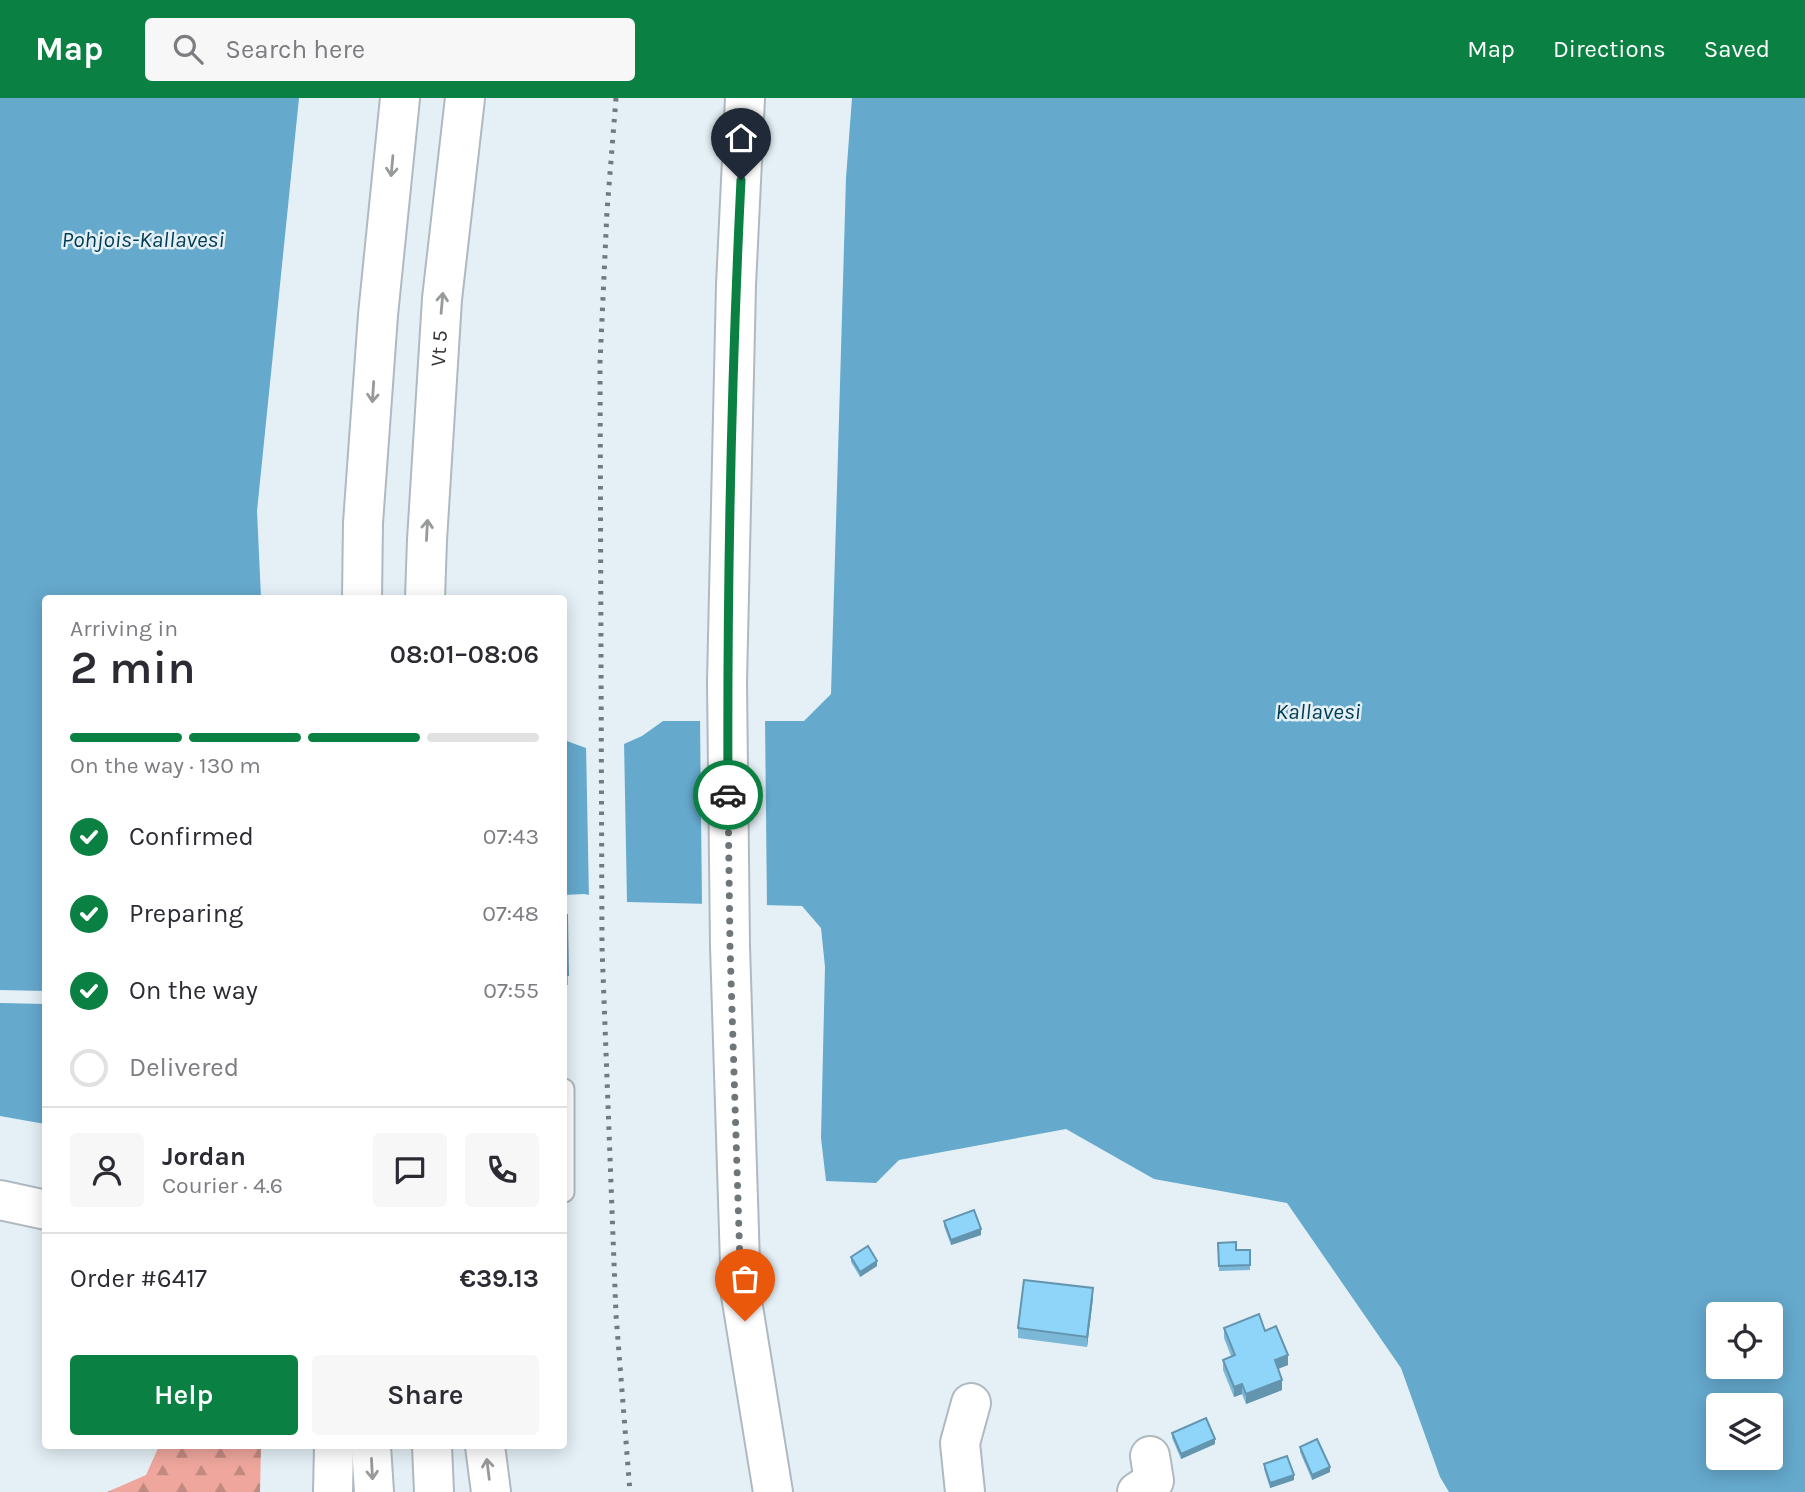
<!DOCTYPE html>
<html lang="en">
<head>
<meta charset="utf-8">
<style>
  body { margin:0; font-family:Karla,sans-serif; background:#f7f7f7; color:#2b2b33; height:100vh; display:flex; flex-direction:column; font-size:26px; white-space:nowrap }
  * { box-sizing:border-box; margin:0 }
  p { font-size:23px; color:#7c7c81 }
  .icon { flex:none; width:38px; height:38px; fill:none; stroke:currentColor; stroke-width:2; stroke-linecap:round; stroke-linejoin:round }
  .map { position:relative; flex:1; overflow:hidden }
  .side { position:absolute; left:42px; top:497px; width:525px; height:854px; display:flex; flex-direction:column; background:#fff; border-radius:7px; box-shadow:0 4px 18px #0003 }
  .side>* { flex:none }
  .buttons { position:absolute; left:1706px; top:1204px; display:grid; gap:14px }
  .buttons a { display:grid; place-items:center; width:77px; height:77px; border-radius:7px; background:#fff; box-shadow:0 4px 18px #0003; font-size:35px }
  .pin { position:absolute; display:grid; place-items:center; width:60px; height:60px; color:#fff; margin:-72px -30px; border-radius:50% 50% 50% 0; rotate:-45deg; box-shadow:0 0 7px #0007 }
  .pin .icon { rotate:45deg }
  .courier { position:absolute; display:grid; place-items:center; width:70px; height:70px; margin:-35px; border:5px solid #0b8043; border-radius:50%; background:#fff; color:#222; box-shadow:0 2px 9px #0007 }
  .overview em { font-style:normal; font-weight:600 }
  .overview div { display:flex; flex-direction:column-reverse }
  .overview { display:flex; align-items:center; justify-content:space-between; height:119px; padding:0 28px }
  h1 { font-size:46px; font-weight:600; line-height:52px }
  .bar { display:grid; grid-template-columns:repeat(4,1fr); gap:10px 7px; align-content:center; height:84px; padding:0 28px }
  .bar i { height:9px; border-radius:5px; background:#e1e1e2 }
  .bar .on { background:#0b8043 }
  .bar p { grid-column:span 4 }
  .line { display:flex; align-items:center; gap:18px; padding:0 28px; border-top:2px solid #e1e1e2 }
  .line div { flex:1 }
  .round { display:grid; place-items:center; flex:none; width:74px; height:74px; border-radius:7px; background:#f7f7f7 }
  ol { padding:0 28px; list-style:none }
  li { display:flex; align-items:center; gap:21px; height:77px }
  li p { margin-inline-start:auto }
  li .icon { padding:7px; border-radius:50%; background:#0b8043; color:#fff; stroke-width:4 }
  li:last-child { color:#7c7c81 }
  li i { width:38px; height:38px; border:4px solid #e1e1e2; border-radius:50% }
  .button { display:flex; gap:14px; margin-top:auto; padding:14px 28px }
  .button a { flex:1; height:80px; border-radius:7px; background:#0b8043; color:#fff; font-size:28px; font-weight:600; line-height:80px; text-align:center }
  .button a+a { background:#f7f7f7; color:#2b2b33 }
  header { display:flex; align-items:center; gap:42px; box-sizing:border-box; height:98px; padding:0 35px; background:#0b8043; color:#fff }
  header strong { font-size:33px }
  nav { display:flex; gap:38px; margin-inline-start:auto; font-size:24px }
  .search { width:490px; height:63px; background:#f7f7f7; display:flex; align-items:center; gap:18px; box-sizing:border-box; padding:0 24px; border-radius:7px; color:#7c7c81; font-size:26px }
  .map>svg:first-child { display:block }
</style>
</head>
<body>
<header>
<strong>Map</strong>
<div class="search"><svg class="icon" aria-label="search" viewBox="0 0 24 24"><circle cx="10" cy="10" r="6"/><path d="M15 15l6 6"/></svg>Search here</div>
<nav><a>Map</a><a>Directions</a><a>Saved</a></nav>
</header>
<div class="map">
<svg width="1805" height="1394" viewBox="0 0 1805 1394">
  <defs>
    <pattern id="forest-firs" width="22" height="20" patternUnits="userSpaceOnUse" patternTransform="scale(1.75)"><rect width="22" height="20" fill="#efa79d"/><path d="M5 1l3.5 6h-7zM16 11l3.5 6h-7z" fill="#c28981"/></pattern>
  </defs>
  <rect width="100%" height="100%" fill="#e4f0f6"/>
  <polygon fill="url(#forest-firs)" points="159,1348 261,1348 260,1394 107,1394 146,1377"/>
  <g fill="#65a9cd" fill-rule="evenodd">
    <polygon points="0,0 299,0 257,413 261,500 46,500 45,1026 0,1018"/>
    <path d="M852 0H1805V1394H1449L1440 1379 1401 1270 1287 1105 1154 1081 1066 1031 899 1062 876 1085 826 1083 821 1040 825 869 821 830 802 808 627 804 584 796 564 797V642L586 650 624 646 642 638 663 623H804L831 596 846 80ZM1718 1216H1771V1269H1718ZM1718 1307H1771V1360H1718Z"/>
  </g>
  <g fill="#e4f0f6">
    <polygon points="700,619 765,619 767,810 702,808"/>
    <polygon points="624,642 627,804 627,808 589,801 586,646"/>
    <polygon points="0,892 45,893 45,906 0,905"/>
  </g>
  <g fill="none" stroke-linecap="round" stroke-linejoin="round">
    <defs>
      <polyline id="service" points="564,991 564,1094"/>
      <g id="minor">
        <polyline points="0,1102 46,1112"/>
        <polyline points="965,1394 960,1345 971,1305"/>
        <polyline points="1137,1394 1154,1383 1150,1358"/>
      </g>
      <polyline id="secondary" points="745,0 736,187 727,584 730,848 741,1197 773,1394"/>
      <g id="motorway">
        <polyline points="362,500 363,425 378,217 400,0"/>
        <path id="s1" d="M425 500 427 442 442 201 465 0"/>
        <polyline points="371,1348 374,1394"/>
        <polyline points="432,1348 434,1394"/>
        <polyline points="485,1348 491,1394"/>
        <polyline points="333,1394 334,1348"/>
      </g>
    </defs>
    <use href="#service" stroke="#afbac0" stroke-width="23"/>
    <use href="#minor" stroke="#afbac0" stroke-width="42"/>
    <use href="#secondary" stroke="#afbac0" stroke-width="42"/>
    <use href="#motorway" stroke="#afbac0" stroke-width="42"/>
    <use href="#service" stroke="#fff" stroke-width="19"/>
    <use href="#minor" stroke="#fff" stroke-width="38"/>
    <use href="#secondary" stroke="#fff" stroke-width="38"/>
    <use href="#motorway" stroke="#fff" stroke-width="38"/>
    <polyline stroke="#737a7d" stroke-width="5" stroke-dasharray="3.5 7" stroke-linecap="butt" points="616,0 607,113 600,265 602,849 616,1217 630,1394"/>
  </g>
  <g fill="#7bb7d7">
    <polygon points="564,817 567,817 568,887 564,887"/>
    <polygon points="944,1123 981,1137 951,1147 944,1128"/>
    <polygon points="1218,1145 1236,1152 1250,1152 1250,1172 1219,1173"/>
    <polygon points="851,1159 877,1168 860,1179 851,1164"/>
    <polygon points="1093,1200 1087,1249 1018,1240 1018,1230"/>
    <polygon points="1224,1230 1265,1233 1288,1267 1278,1271 1282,1292 1246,1306 1242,1296 1234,1299 1223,1272 1223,1262 1231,1258 1224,1240"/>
    <polygon points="1172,1335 1215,1346 1181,1361 1172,1340"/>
    <polygon points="1300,1349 1330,1374 1312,1382 1300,1354"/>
    <polygon points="1264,1366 1294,1382 1270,1390 1264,1371"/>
  </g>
  <g fill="#6495af">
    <polygon points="981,1131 981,1137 951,1147 951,1142"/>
    <polygon points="877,1163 877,1168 860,1179 860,1174"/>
    <polygon points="1093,1190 1093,1200 1087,1249 1087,1239"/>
    <polygon points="1288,1257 1288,1267 1275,1272 1275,1262"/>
    <polygon points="1282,1282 1282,1292 1246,1306 1246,1296"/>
    <polygon points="1242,1286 1242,1296 1234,1299 1234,1289"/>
    <polygon points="1215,1341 1215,1346 1181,1361 1181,1356"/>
    <polygon points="1330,1369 1330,1374 1312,1382 1312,1377"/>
    <polygon points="1294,1377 1294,1382 1270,1390 1270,1385"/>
  </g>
  <g fill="#8fd5fa" stroke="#6495af" stroke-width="2">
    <polygon points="564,817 567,817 568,877 564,877"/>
    <polygon points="974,1112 981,1131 951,1142 944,1123"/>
    <polygon points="1236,1144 1236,1152 1250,1152 1250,1167 1219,1168 1218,1145"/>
    <polygon points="868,1148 877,1163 860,1174 851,1159"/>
    <polygon points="1024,1182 1093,1190 1087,1239 1018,1230"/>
    <polygon points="1259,1216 1265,1233 1276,1228 1288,1257 1275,1262 1282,1282 1246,1296 1242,1286 1234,1289 1223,1262 1235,1257 1224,1230"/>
    <polygon points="1206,1320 1215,1341 1181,1356 1172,1335"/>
    <polygon points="1317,1341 1330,1369 1312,1377 1300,1349"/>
    <polygon points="1287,1358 1294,1377 1270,1385 1264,1366"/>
  </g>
  <defs><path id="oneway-shaft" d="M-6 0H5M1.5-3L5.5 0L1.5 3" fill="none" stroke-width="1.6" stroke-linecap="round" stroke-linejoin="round" transform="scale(1.75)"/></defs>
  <g stroke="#989a9a">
    <use href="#oneway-shaft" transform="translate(392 68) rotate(95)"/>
    <use href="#oneway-shaft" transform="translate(442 205) rotate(-85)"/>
    <use href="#oneway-shaft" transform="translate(373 294) rotate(94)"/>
    <use href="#oneway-shaft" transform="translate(427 432) rotate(-87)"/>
    <use href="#oneway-shaft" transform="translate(372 1371) rotate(87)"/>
    <use href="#oneway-shaft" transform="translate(488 1371) rotate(-97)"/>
  </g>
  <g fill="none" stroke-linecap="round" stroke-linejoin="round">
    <polyline stroke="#6f7679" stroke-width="7" stroke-dasharray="0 12.6" points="728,697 730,848 741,1197 745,1223"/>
    <path stroke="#0b8043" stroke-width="9" d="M728 697C727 492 731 286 741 82"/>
  </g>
  <g text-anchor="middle" stroke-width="5" stroke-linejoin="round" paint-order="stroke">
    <g font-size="21" fill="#303436" stroke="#e4f0f6">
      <text dy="7" stroke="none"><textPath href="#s1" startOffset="250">Vt 5</textPath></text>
    </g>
    <g font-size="23" font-style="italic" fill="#003d55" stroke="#e4f0f6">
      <text x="143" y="149">Pohjois-Kallavesi</text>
      <text x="1318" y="621">Kallavesi</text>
    </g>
  </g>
</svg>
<div class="buttons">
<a><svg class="icon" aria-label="locate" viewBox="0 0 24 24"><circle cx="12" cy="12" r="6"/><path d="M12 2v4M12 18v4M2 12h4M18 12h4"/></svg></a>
<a><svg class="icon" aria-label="layers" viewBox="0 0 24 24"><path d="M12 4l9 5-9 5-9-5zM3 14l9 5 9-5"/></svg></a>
</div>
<div class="pin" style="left:745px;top:1223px;background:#ea580c"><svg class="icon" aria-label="bag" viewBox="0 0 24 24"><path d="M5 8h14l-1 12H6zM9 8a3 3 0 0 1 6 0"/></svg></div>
<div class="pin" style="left:741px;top:82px;background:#1f2937"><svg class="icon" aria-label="home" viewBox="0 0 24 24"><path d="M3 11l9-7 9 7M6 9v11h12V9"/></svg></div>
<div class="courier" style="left:728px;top:697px"><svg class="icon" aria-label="car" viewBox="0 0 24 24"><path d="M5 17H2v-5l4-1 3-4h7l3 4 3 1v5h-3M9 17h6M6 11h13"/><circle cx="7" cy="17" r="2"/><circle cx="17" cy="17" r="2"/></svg></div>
<section class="side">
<div class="overview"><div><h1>2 min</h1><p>Arriving in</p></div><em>08:01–08:06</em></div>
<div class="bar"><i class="on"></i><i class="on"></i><i class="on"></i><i></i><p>On the way · 130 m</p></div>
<ol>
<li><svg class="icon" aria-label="check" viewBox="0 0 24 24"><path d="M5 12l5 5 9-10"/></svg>Confirmed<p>07:43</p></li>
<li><svg class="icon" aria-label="check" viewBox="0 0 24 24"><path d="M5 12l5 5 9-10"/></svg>Preparing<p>07:48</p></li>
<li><svg class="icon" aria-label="check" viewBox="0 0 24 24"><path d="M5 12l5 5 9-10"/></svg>On the way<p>07:55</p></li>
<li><i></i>Delivered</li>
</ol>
<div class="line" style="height:126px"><a class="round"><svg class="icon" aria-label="person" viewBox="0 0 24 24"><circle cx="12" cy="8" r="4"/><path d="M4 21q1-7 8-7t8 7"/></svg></a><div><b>Jordan</b><p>Courier · 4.6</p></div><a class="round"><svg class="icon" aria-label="chat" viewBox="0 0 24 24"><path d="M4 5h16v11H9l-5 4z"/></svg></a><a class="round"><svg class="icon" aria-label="phone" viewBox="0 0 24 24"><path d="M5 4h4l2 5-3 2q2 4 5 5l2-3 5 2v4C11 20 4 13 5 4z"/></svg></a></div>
<div class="line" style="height:91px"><div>Order #6417</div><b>€39.13</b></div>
<div class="button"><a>Help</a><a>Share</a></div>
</section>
</div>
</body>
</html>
